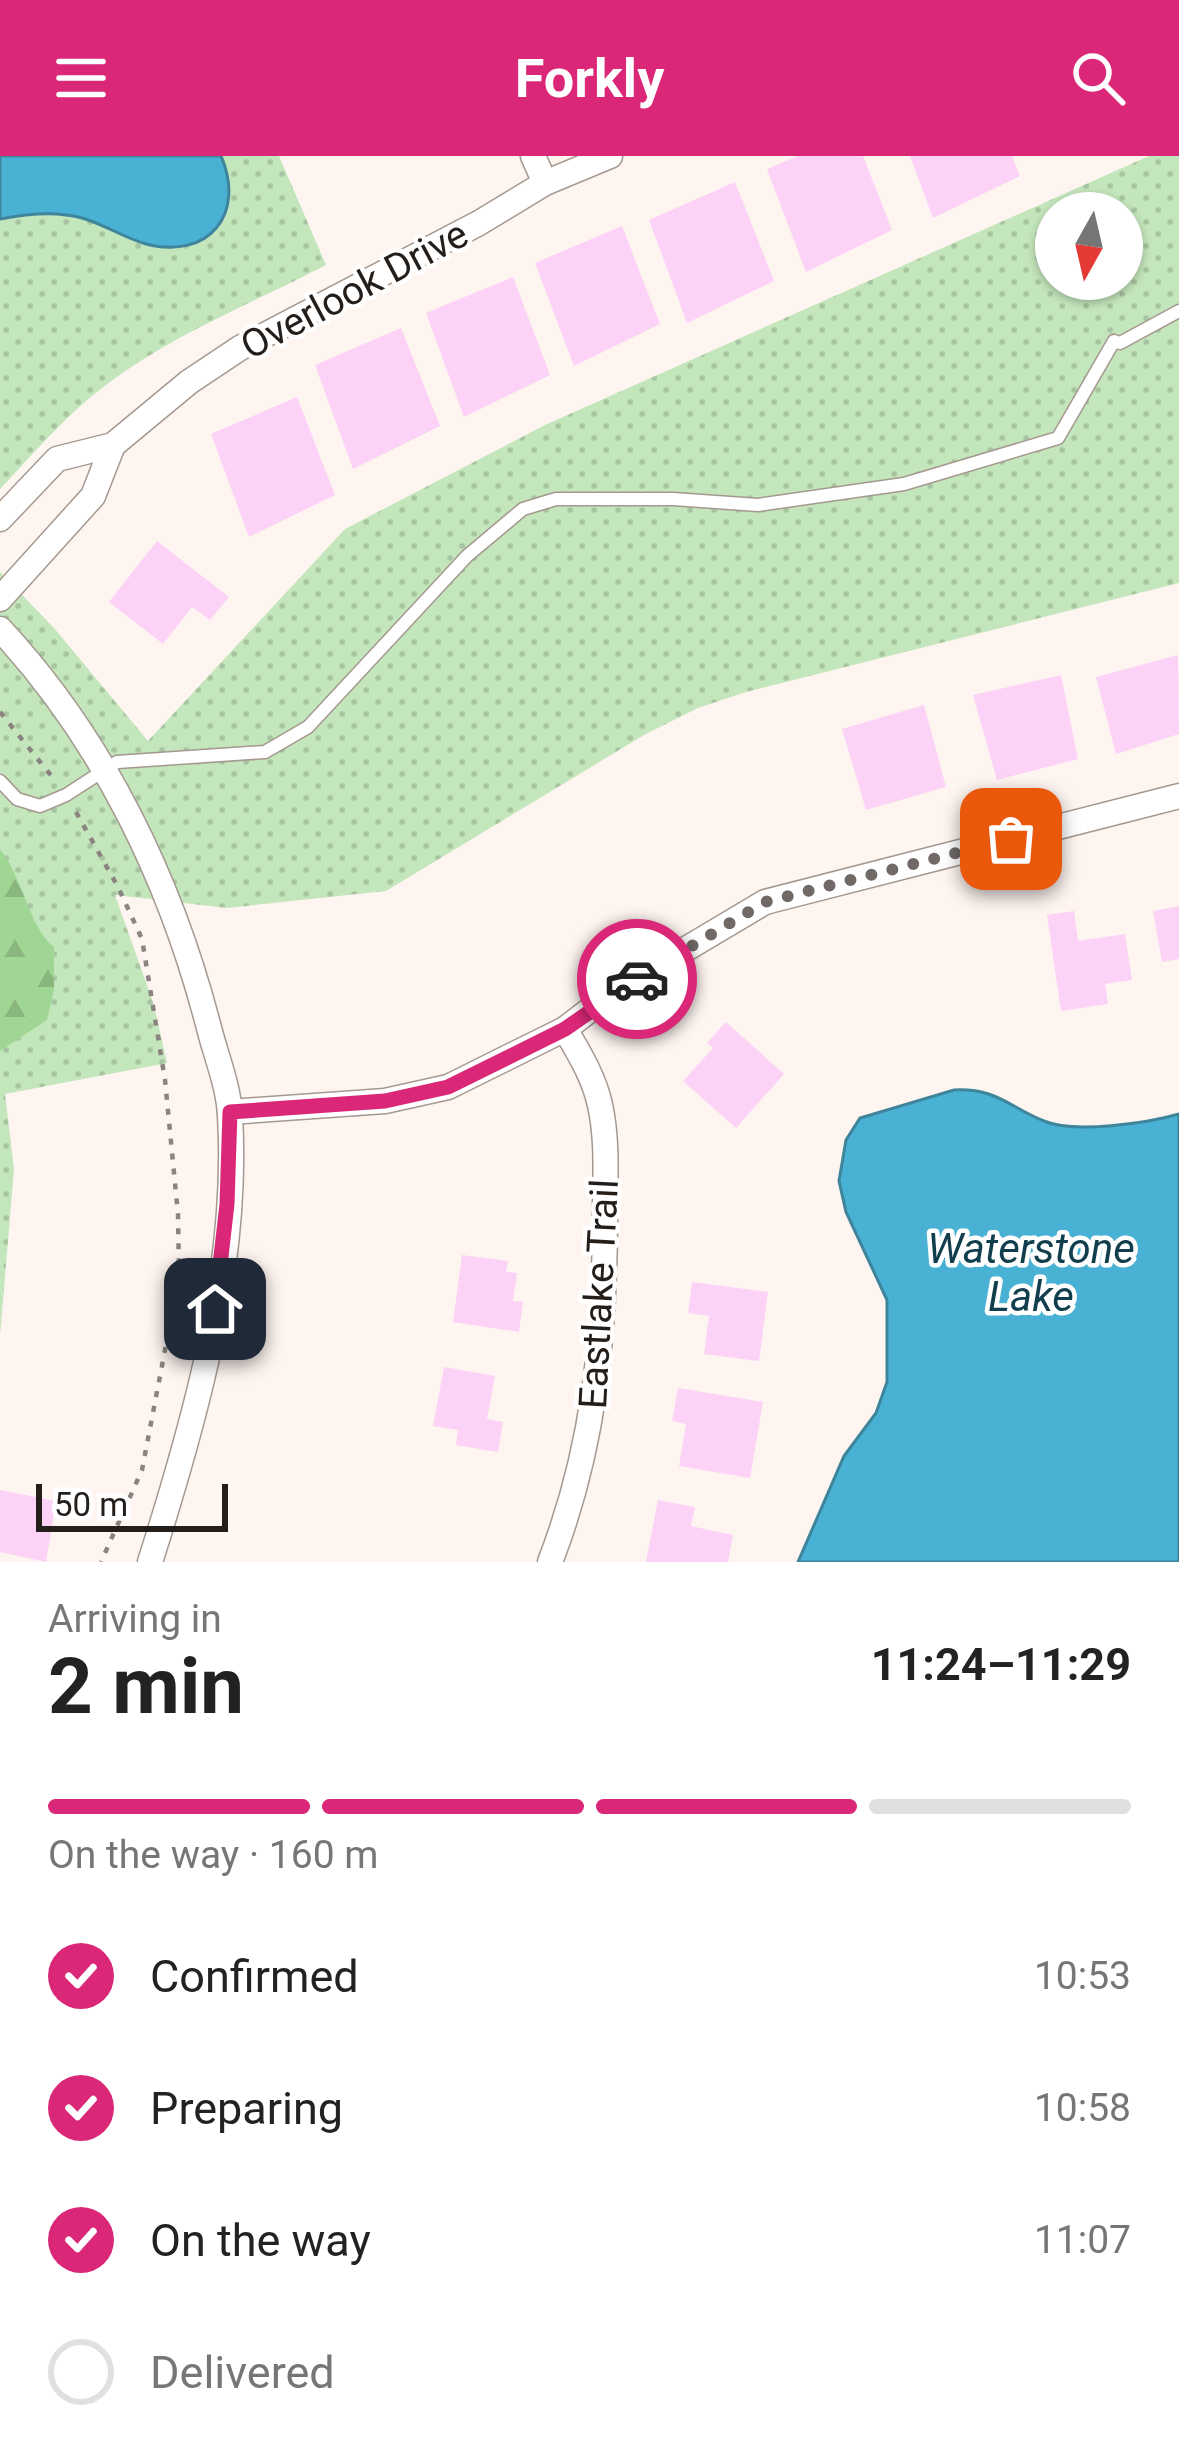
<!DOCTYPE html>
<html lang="en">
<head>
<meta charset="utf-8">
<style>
  body { margin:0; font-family:Roboto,sans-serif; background:#f6f6f6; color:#222; height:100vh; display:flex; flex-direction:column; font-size:45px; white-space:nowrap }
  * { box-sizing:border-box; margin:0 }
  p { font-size:39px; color:#767676 }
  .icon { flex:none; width:66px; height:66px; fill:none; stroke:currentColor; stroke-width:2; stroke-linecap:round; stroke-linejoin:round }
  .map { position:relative; height:1406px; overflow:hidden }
  .side { display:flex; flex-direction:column; background:#fff; flex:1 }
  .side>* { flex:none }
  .needle { width:78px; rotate:188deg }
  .tools { position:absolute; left:1035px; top:36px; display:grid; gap:24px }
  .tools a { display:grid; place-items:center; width:108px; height:108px; border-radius:50%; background:#fff; box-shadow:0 3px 9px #0004; font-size:60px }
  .scale { position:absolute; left:36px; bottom:30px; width:192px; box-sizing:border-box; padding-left:12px; border:6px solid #241e1b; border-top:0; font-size:33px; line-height:42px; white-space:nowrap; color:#241e1b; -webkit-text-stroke:9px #fff; paint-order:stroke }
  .pin { position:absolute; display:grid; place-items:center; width:102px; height:102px; color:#fff; margin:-51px; border-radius:24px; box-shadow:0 6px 18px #0006 }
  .courier { position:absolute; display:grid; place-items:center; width:120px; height:120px; margin:-60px; border:9px solid #db2777; border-radius:50%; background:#fff; color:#222; box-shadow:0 3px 15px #0007 }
  .overview em { font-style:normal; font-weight:700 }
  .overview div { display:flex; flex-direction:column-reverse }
  .overview { display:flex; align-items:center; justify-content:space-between; height:204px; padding:0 48px }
  h1 { font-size:78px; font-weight:700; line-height:90px }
  .bar { display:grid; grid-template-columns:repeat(4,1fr); gap:18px 12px; align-content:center; height:144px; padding:0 48px }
  .bar i { height:15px; border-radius:9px; background:#e0e0e0 }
  .bar .on { background:#db2777 }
  .bar p { grid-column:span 4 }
  ol { padding:0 48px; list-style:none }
  li { display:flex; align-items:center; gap:36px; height:132px }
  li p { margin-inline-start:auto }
  li .icon { padding:12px; border-radius:50%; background:#db2777; color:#fff; stroke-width:4 }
  li:last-child { color:#767676 }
  li i { width:66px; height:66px; border:6px solid #e0e0e0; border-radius:50% }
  header { display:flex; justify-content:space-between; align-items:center; height:156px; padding:0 48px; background:#db2777; color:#fff; font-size:54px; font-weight:700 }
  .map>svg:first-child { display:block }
</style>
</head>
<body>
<header><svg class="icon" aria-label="menu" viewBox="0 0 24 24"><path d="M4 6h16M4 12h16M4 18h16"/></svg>Forkly<svg class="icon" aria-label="search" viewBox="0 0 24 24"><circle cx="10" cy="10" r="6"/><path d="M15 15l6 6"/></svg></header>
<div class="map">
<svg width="1179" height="1406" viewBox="0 0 1179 1406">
  <defs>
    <pattern id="grass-dots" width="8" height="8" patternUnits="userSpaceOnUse" patternTransform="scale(3)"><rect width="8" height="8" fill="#c4e6bc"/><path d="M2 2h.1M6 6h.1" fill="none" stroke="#a8c5a1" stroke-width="1.8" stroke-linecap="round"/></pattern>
    <pattern id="forest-firs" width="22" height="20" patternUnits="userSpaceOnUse" patternTransform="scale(3)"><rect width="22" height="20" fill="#a0d693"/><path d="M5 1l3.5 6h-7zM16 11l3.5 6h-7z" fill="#8ab77e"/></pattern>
  </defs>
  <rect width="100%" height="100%" fill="#fef5f0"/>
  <g fill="url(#grass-dots)" fill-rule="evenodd">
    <path d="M0 0H279L326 109C253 147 171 179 106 229 66 259 34 297 0 333Z"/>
    <path d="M1149 0H1179V427L746 536 698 552 644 579 386 735 227 752 115 739 154 849 167 907 5 938 14 1013 0 1180V416L54 472 148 585 345 373 545 269ZM1056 57H1122V123H1056Z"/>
  </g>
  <path fill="url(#forest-firs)" d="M0 693C23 722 30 773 54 791V834L47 864 0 895Z"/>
  <g fill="#49b1d3" stroke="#3e859c" stroke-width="3">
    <path d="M0 0H221C246 58 209 104 146 88 118 80 96 62 66 59 45 56 21 59 0 63Z"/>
    <path d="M954 934C997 932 1009 951 1044 965 1074 978 1148 967 1179 958V1406H798L844 1300 876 1257 887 1226V1144L846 1056 839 1025 846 984 860 962Z"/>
  </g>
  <g fill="#fcd3f6">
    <polygon points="798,0 863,0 892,74 806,116 767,13"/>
    <polygon points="910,0 1012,0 1020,20 933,62"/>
    <polygon points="735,26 774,125 687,167 649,64"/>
    <polygon points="622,70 660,168 574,210 535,107"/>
    <polygon points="513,121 550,219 464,261 426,157"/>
    <polygon points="401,172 440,270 353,313 315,209"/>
    <polygon points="297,241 335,339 249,381 211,278"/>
    <polygon points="157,385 229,441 210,464 192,451 163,488 109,446"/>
    <polygon points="1178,499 1179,578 1116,598 1096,521"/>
    <polygon points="1061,519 1078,603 997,624 973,539"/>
    <polygon points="924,549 946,631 866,654 842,573"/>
    <polygon points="1179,750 1179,803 1162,806 1153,755"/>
    <polygon points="1074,755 1078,785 1125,778 1132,824 1105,828 1108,848 1061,855 1047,759"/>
    <polygon points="726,866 784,918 736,972 683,925 713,892 707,887"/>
    <polygon points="462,1099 508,1105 506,1116 517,1117 513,1145 523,1146 519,1176 453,1166"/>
    <polygon points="692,1126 768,1136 759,1205 704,1198 709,1160 688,1157"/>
    <polygon points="444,1211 495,1220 487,1263 503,1266 498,1296 456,1289 458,1274 433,1270"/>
    <polygon points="678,1232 763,1246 750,1322 679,1310 686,1268 672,1265"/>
    <polygon points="0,1334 56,1345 46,1406 0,1396"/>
    <polygon points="658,1344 695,1351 691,1370 733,1379 728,1406 646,1406"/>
  </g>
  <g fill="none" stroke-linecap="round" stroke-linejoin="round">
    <defs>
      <polyline id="lane" points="0,625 17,643 40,650 66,639 117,606 265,596 308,571 467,400 523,353 556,343 673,343 758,349 904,328 1058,282 1114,185 1120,187 1179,155"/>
      <g id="street">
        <polyline points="533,0 545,27"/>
        <polyline points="0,363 57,303 113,289 189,226 240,192 479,67 545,27 610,0"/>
        <polyline points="0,443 93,340 113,289"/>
        <path d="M0 473C104 585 171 725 209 872 216 900 229 931 230 960 239 1110 195 1265 150 1406"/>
        <polyline points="230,956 385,945 448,931 565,873 612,837 765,746 1179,640"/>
        <path d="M550 1406C594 1293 605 1180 605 1060 605 1023 608 985 600 949 594 921 579 897 565 873"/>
      </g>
    </defs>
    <use href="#lane" stroke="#a5988f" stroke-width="15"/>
    <use href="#street" stroke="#a5988f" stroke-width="27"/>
    <g stroke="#8b837f" stroke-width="4.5" stroke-dasharray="6 9" stroke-linecap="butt">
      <polyline points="0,556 53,622"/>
      <polyline points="76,656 118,731 142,783 165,924 178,1058 179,1121 142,1314 101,1406"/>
    </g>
    <use href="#lane" stroke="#fff" stroke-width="12"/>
    <use href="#street" stroke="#fff" stroke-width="24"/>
  </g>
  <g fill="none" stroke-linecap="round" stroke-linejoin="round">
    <polyline stroke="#706966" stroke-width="12" stroke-dasharray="0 21.6" points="637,823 765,746 1011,683"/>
    <polyline stroke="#db2777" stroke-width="15" points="215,1153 227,1048 230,956 385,945 448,931 565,873 637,823"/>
  </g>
  <g text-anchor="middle" stroke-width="9" stroke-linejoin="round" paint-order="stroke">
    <g font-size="39" fill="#241e1b" stroke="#fff">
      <text transform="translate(354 133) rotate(-28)" y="14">Overlook Drive</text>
      <text transform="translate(598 1138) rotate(-87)" y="14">Eastlake Trail</text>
    </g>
    <g font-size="42" font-style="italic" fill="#103e4d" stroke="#fff">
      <text x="1031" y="1107">Waterstone<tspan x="1031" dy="48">Lake</tspan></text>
    </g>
  </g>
</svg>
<div class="tools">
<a><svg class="needle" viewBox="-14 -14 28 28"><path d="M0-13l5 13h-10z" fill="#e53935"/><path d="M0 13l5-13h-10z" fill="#767676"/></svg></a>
</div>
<div class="scale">50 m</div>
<div class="pin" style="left:1011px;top:683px;background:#ea580c"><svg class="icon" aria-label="bag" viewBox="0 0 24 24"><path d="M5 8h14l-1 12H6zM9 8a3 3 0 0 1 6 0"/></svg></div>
<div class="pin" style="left:215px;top:1153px;background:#1f2937"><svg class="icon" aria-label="home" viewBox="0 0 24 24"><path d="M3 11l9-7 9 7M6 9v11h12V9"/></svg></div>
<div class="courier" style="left:637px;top:823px"><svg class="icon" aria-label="car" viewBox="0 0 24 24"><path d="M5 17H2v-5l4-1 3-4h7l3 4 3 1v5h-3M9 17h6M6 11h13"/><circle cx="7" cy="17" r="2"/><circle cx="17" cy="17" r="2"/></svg></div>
</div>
<section class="side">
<div class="overview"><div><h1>2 min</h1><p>Arriving in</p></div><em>11:24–11:29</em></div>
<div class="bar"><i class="on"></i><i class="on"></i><i class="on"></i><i></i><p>On the way · 160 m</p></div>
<ol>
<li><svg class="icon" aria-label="check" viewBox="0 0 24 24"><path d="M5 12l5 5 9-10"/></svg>Confirmed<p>10:53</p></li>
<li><svg class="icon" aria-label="check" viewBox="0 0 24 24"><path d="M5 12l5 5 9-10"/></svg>Preparing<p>10:58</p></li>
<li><svg class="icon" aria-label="check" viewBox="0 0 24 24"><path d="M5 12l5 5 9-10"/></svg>On the way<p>11:07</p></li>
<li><i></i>Delivered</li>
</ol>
</section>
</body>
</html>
